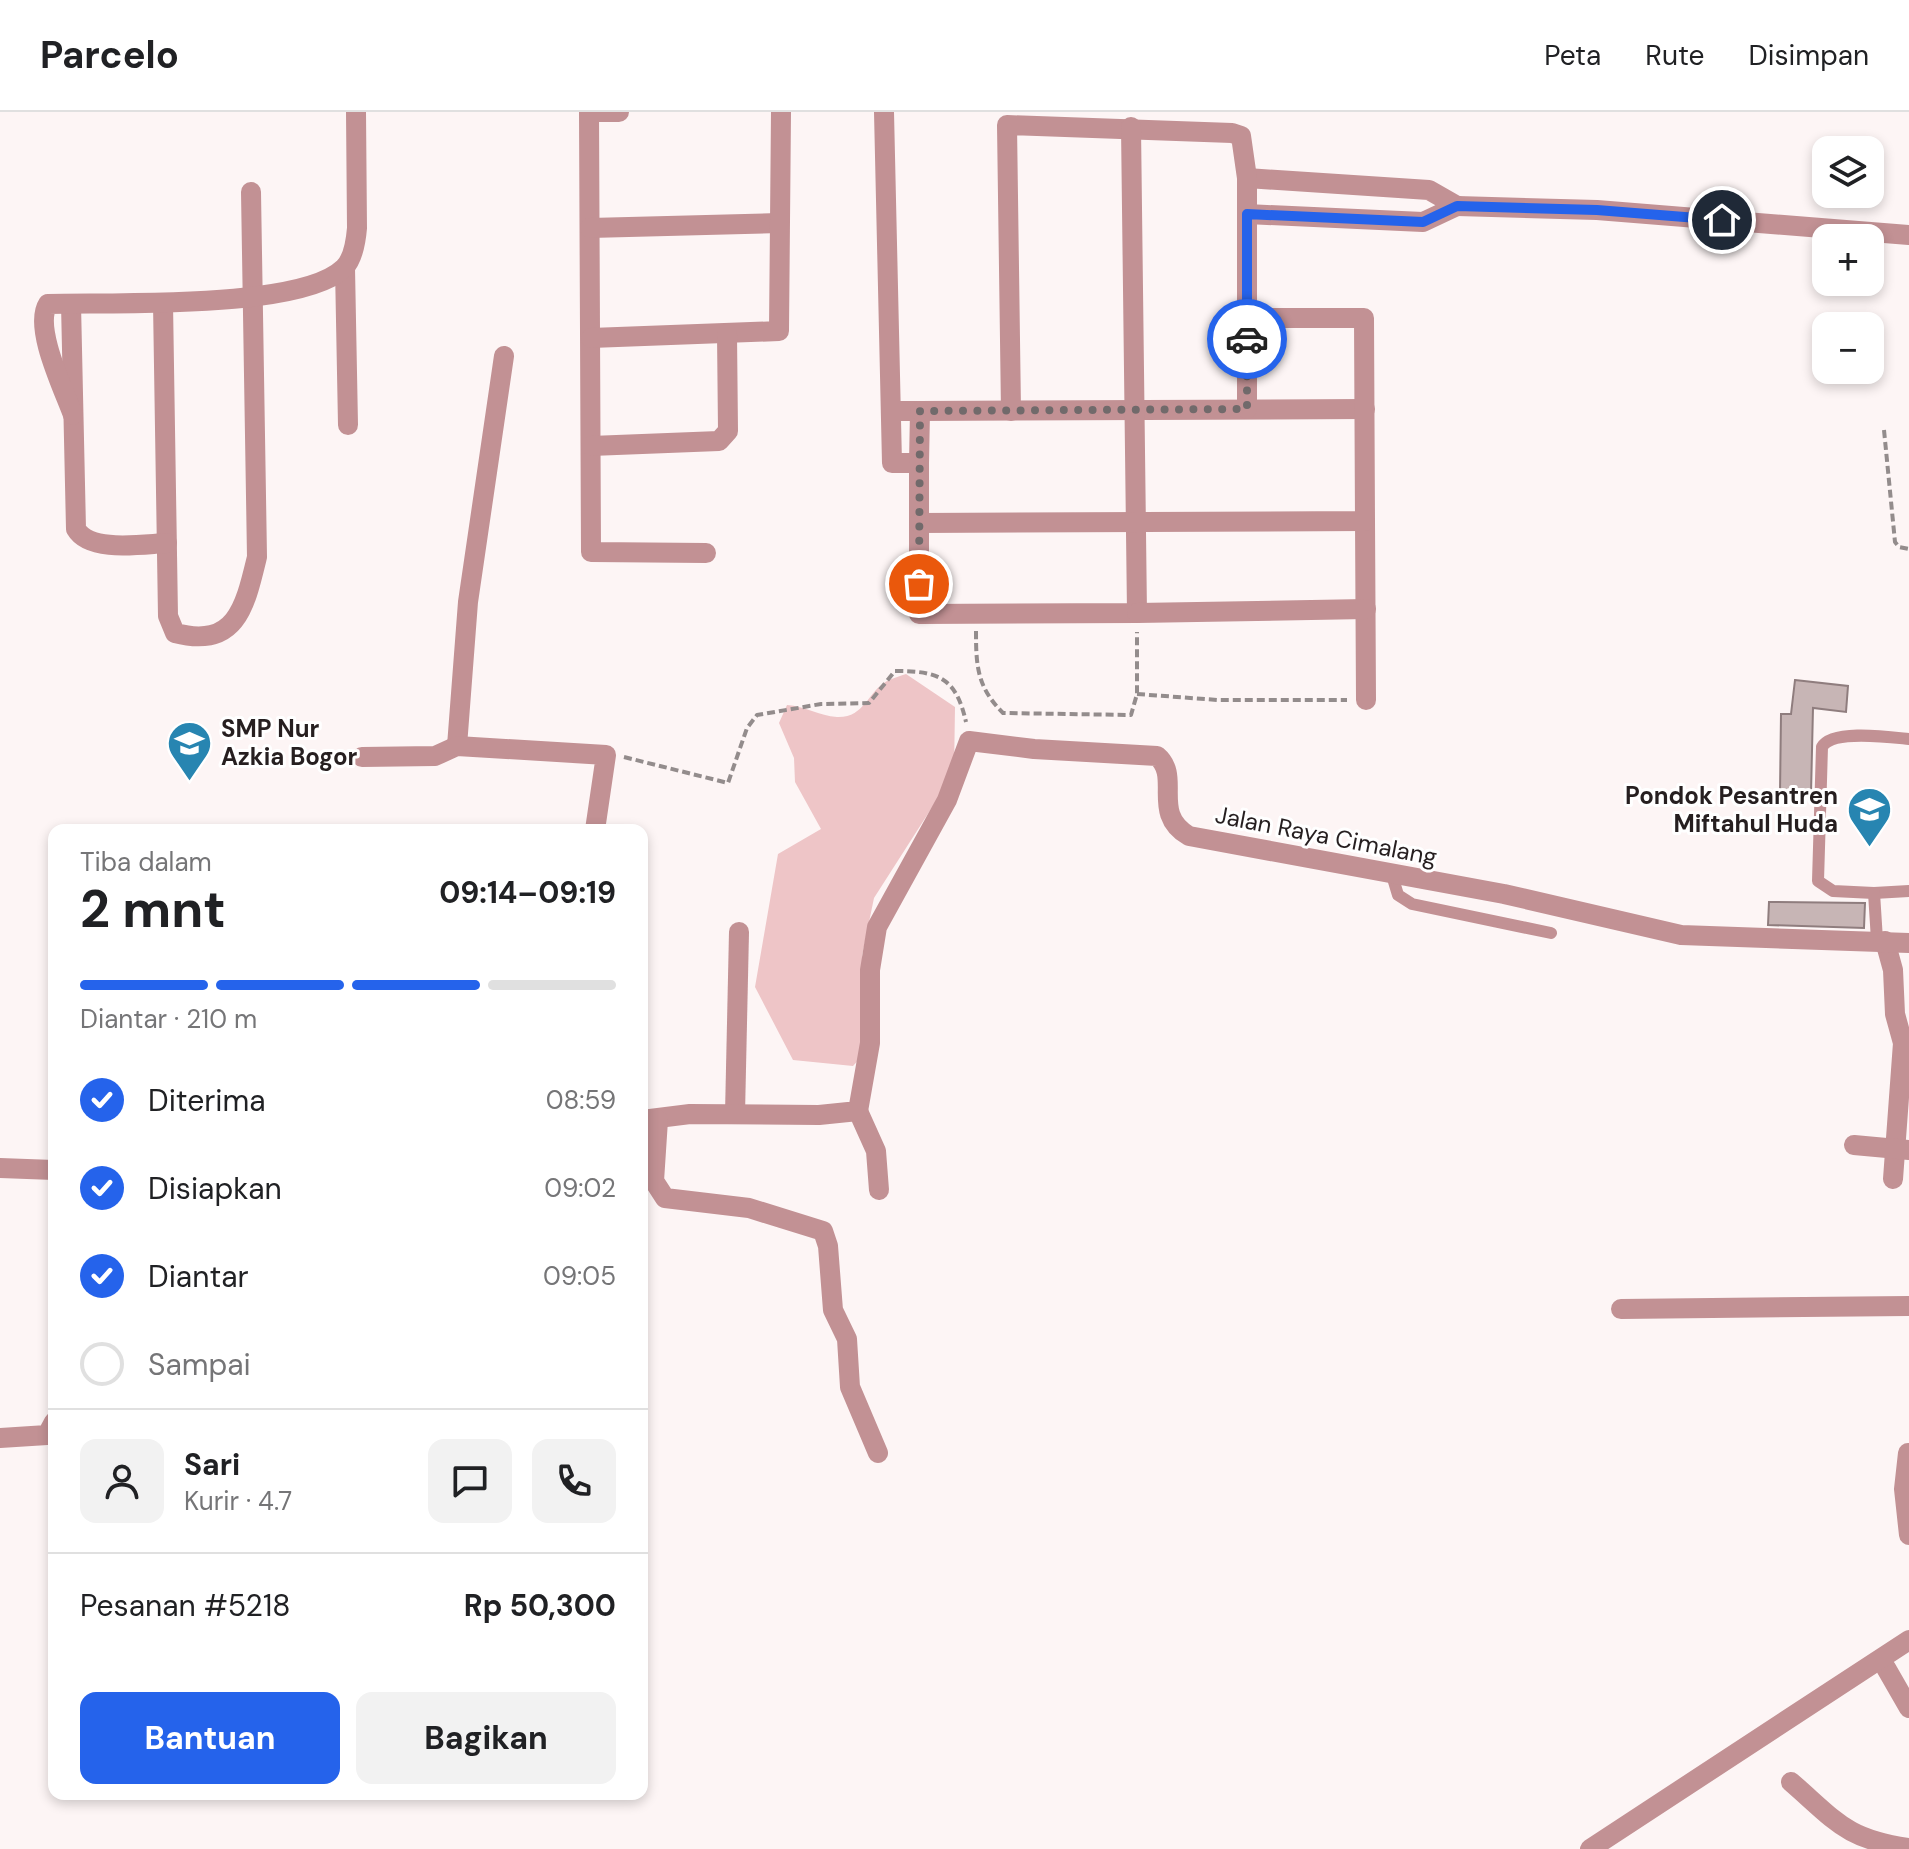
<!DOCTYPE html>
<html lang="id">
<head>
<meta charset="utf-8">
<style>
  body { margin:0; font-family:"DM Sans",sans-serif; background:#f2f2f2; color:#202124; height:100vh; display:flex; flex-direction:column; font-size:30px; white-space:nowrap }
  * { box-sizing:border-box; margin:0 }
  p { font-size:26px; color:#757577 }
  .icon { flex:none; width:44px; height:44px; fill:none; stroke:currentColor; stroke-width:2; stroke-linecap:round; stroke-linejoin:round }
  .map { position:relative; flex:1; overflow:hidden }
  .details { position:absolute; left:48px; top:712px; width:600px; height:976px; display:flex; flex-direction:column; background:#fff; border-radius:16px; box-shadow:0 4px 12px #0003 }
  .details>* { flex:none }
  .fabs { position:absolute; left:1812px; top:24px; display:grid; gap:16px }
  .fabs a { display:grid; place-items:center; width:72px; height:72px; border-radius:16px; background:#fff; box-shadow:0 4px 12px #0003; font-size:40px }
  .pin { position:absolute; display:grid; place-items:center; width:68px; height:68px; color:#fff; margin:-34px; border:4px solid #fff; border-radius:50%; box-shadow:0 2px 8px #0007 }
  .courier { position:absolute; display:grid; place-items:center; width:80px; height:80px; margin:-40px; border:6px solid #2563eb; border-radius:50%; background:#fff; color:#222; box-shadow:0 2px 10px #0007 }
  .summary em { font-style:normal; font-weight:700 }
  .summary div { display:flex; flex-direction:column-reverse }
  .summary { display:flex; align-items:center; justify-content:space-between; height:136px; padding:0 32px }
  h1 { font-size:52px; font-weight:700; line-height:60px }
  .bar { display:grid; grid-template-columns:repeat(4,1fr); gap:12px 8px; align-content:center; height:96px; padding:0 32px }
  .bar i { height:10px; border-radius:6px; background:#e0e0e0 }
  .bar .current { background:#2563eb }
  .bar p { grid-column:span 4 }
  .line { display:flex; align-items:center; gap:20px; padding:0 32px; border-top:2px solid #e0e0e0 }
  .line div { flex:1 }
  .round { display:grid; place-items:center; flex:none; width:84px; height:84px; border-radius:16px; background:#f2f2f2 }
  ol { padding:0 32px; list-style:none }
  li { display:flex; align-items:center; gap:24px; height:88px }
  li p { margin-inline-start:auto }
  li .icon { padding:8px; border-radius:50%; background:#2563eb; color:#fff; stroke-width:4 }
  li:last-child { color:#757577 }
  li i { width:44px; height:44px; border:4px solid #e0e0e0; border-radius:50% }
  .button { display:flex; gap:16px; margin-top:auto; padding:16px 32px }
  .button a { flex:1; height:92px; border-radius:16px; background:#2563eb; color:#fff; font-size:32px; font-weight:700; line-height:92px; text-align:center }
  .button a+a { background:#f2f2f2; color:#202124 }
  header { display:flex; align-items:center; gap:48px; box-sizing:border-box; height:112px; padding:0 40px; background:#fff; border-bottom:2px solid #e0e0e0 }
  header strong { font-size:38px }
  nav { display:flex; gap:44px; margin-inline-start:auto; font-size:28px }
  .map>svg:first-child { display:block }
</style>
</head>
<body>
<header>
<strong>Parcelo</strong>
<nav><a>Peta</a><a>Rute</a><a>Disimpan</a></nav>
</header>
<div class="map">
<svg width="1909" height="1737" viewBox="0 0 1909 1737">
  <rect width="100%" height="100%" fill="#fdf5f5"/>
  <path fill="#eec5c7" d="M906 562 955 595 954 661 874 786 862 844 865 941 853 954 793 948 755 875 778 742 821 717 795 670 794 646 779 611 787 593C805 594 819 604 837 605 865 606 867 580 887 569 893 566 900 564 906 562Z"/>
  <g fill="#c7b5b5" stroke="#8f7d7e" stroke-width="2">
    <polygon points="1795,568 1848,574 1846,600 1813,596 1811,682 1780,681 1781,602 1791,602"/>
    <polygon points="1769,790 1865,791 1864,816 1768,813"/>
  </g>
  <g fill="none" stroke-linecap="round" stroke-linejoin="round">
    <g stroke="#938c8c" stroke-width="4" stroke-dasharray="8 4" stroke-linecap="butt">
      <polyline points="1884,318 1895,430 1899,435 1909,437"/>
      <path d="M976 519C976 554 977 575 1003 601L1131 603 1137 582V520"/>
      <polyline points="1137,582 1218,588 1347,588"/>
      <path d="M624 645 728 671 747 616 757 603 821 592 869 591 895 559C938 559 956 565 966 610"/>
    </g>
    <g stroke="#c29194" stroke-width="12">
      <polyline points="1392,763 1398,783 1412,792 1551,821"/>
      <polyline points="1874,781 1909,779"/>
      <path d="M1877 828 1874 781 1833 779 1818 769 1822 635C1832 617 1889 625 1909 627"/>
    </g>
    <g stroke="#c29194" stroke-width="20">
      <polyline points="619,0 589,0 591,440 706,441"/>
      <polyline points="884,0 892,351 919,351 920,299 891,299"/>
      <polyline points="1457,94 1597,98 1909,123"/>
      <polyline points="1247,102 1423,110 1457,94 1429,78 1247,66"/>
      <polyline points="590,116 779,111"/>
      <polyline points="345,156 348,313"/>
      <path d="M163 191 168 504 175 521C236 537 245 495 257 445L251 80"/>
      <path d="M71 192 76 417C90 441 143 432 167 431"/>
      <polyline points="591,226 779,219 781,0"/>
      <polyline points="920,299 1365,297"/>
      <polyline points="1011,299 1007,13 1232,21 1241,24 1247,66 1247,297"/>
      <path d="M73 303C64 278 33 215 48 192 110 190 301 198 344 156 353 147 356 128 357 116L356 0"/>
      <polyline points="591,334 719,329 728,319 727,222"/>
      <polyline points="919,351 919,502 1137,501 1131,15"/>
      <polyline points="1365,409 1366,588"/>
      <polyline points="919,411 1365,409 1364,206 1247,206"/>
      <polyline points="1137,501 1366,497"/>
      <polyline points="457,634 468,490 504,244"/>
      <polyline points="362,645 435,644 457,634 606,643 595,718"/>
      <polyline points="1885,829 1893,858 1895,902 1903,931 1893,1067"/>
      <polyline points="858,999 876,1039 879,1078"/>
      <polyline points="735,1002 739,820"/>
      <path d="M642 1008 690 1002 819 1003 858 999 870 931V858L877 815 947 688 969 629 1034 637 1157 644C1182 665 1150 701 1189 724L1504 782 1681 823 1909 831"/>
      <polyline points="658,1008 654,1069 665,1086 749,1096 823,1119 828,1134 833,1198 847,1227 850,1275 878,1341"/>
      <polyline points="1854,1033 1909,1038"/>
      <polyline points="0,1056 54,1058"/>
      <polyline points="1621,1197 1909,1194"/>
      <polyline points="0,1326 47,1323 54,1310"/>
      <polyline points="1908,1341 1904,1377 1909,1423"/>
      <polyline points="1886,1556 1909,1596"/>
      <path d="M1791 1670C1837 1710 1846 1727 1909 1736"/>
      <polyline points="1590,1737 1909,1528"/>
    </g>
  </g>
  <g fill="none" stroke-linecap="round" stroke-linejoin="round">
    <polyline stroke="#716a6b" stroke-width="8" stroke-dasharray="0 14.4" points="919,472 920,299 1247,297 1247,227"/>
    <polyline stroke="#2563eb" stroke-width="10" points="1247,227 1247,102 1423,110 1457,94 1597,98 1722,108"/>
  </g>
  <defs>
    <symbol id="school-pin" viewBox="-11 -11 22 30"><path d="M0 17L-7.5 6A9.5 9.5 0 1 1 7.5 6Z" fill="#2785b1" stroke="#fff"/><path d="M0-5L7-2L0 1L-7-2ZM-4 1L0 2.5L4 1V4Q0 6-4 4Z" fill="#fff"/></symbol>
  </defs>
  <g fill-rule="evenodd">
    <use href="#school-pin" x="164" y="606" width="51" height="69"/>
    <use href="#school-pin" x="1844" y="672" width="51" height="69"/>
  </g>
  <g text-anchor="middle" stroke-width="6" stroke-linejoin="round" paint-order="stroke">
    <g font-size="24" font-weight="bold" fill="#261f20" stroke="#fff" text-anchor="start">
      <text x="221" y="625">SMP Nur<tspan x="221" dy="28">Azkia Bogor</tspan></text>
      <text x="1838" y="692" text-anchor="end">Pondok Pesantren<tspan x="1838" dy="28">Miftahul Huda</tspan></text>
    </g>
    <g font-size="24" fill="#261f20" stroke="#fff">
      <text transform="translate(1326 724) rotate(11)" y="8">Jalan Raya Cimalang</text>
    </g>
  </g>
</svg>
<div class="fabs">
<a><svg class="icon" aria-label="layers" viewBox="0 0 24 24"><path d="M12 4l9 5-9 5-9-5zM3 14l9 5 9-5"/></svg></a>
<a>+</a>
<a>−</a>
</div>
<div class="pin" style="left:919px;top:472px;background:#ea580c"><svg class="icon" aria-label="bag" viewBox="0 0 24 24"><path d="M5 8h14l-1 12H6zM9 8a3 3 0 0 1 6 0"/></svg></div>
<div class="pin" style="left:1722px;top:108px;background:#1f2937"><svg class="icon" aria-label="home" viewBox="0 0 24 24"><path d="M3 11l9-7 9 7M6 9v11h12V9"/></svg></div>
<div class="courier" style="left:1247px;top:227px"><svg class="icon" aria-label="car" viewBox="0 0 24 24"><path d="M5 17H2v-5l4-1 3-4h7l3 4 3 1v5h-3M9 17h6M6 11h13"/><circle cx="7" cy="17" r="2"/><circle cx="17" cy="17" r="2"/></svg></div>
<section class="details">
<div class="summary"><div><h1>2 mnt</h1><p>Tiba dalam</p></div><em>09:14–09:19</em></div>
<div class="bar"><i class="current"></i><i class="current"></i><i class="current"></i><i></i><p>Diantar · 210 m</p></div>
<ol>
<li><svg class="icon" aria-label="check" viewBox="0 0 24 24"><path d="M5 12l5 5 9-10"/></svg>Diterima<p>08:59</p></li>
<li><svg class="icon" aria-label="check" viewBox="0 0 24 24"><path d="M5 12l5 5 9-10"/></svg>Disiapkan<p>09:02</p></li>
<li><svg class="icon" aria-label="check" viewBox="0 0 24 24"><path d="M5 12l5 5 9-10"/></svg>Diantar<p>09:05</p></li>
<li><i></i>Sampai</li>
</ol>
<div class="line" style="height:144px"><a class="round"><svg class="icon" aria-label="person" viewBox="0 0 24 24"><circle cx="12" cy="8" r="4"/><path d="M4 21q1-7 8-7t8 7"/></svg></a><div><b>Sari</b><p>Kurir · 4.7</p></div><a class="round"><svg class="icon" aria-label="chat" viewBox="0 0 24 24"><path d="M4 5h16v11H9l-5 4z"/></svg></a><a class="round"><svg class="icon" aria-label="phone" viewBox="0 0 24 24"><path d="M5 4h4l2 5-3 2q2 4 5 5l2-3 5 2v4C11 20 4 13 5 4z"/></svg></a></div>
<div class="line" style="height:104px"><div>Pesanan #5218</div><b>Rp 50,300</b></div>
<div class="button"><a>Bantuan</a><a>Bagikan</a></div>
</section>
</div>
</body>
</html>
